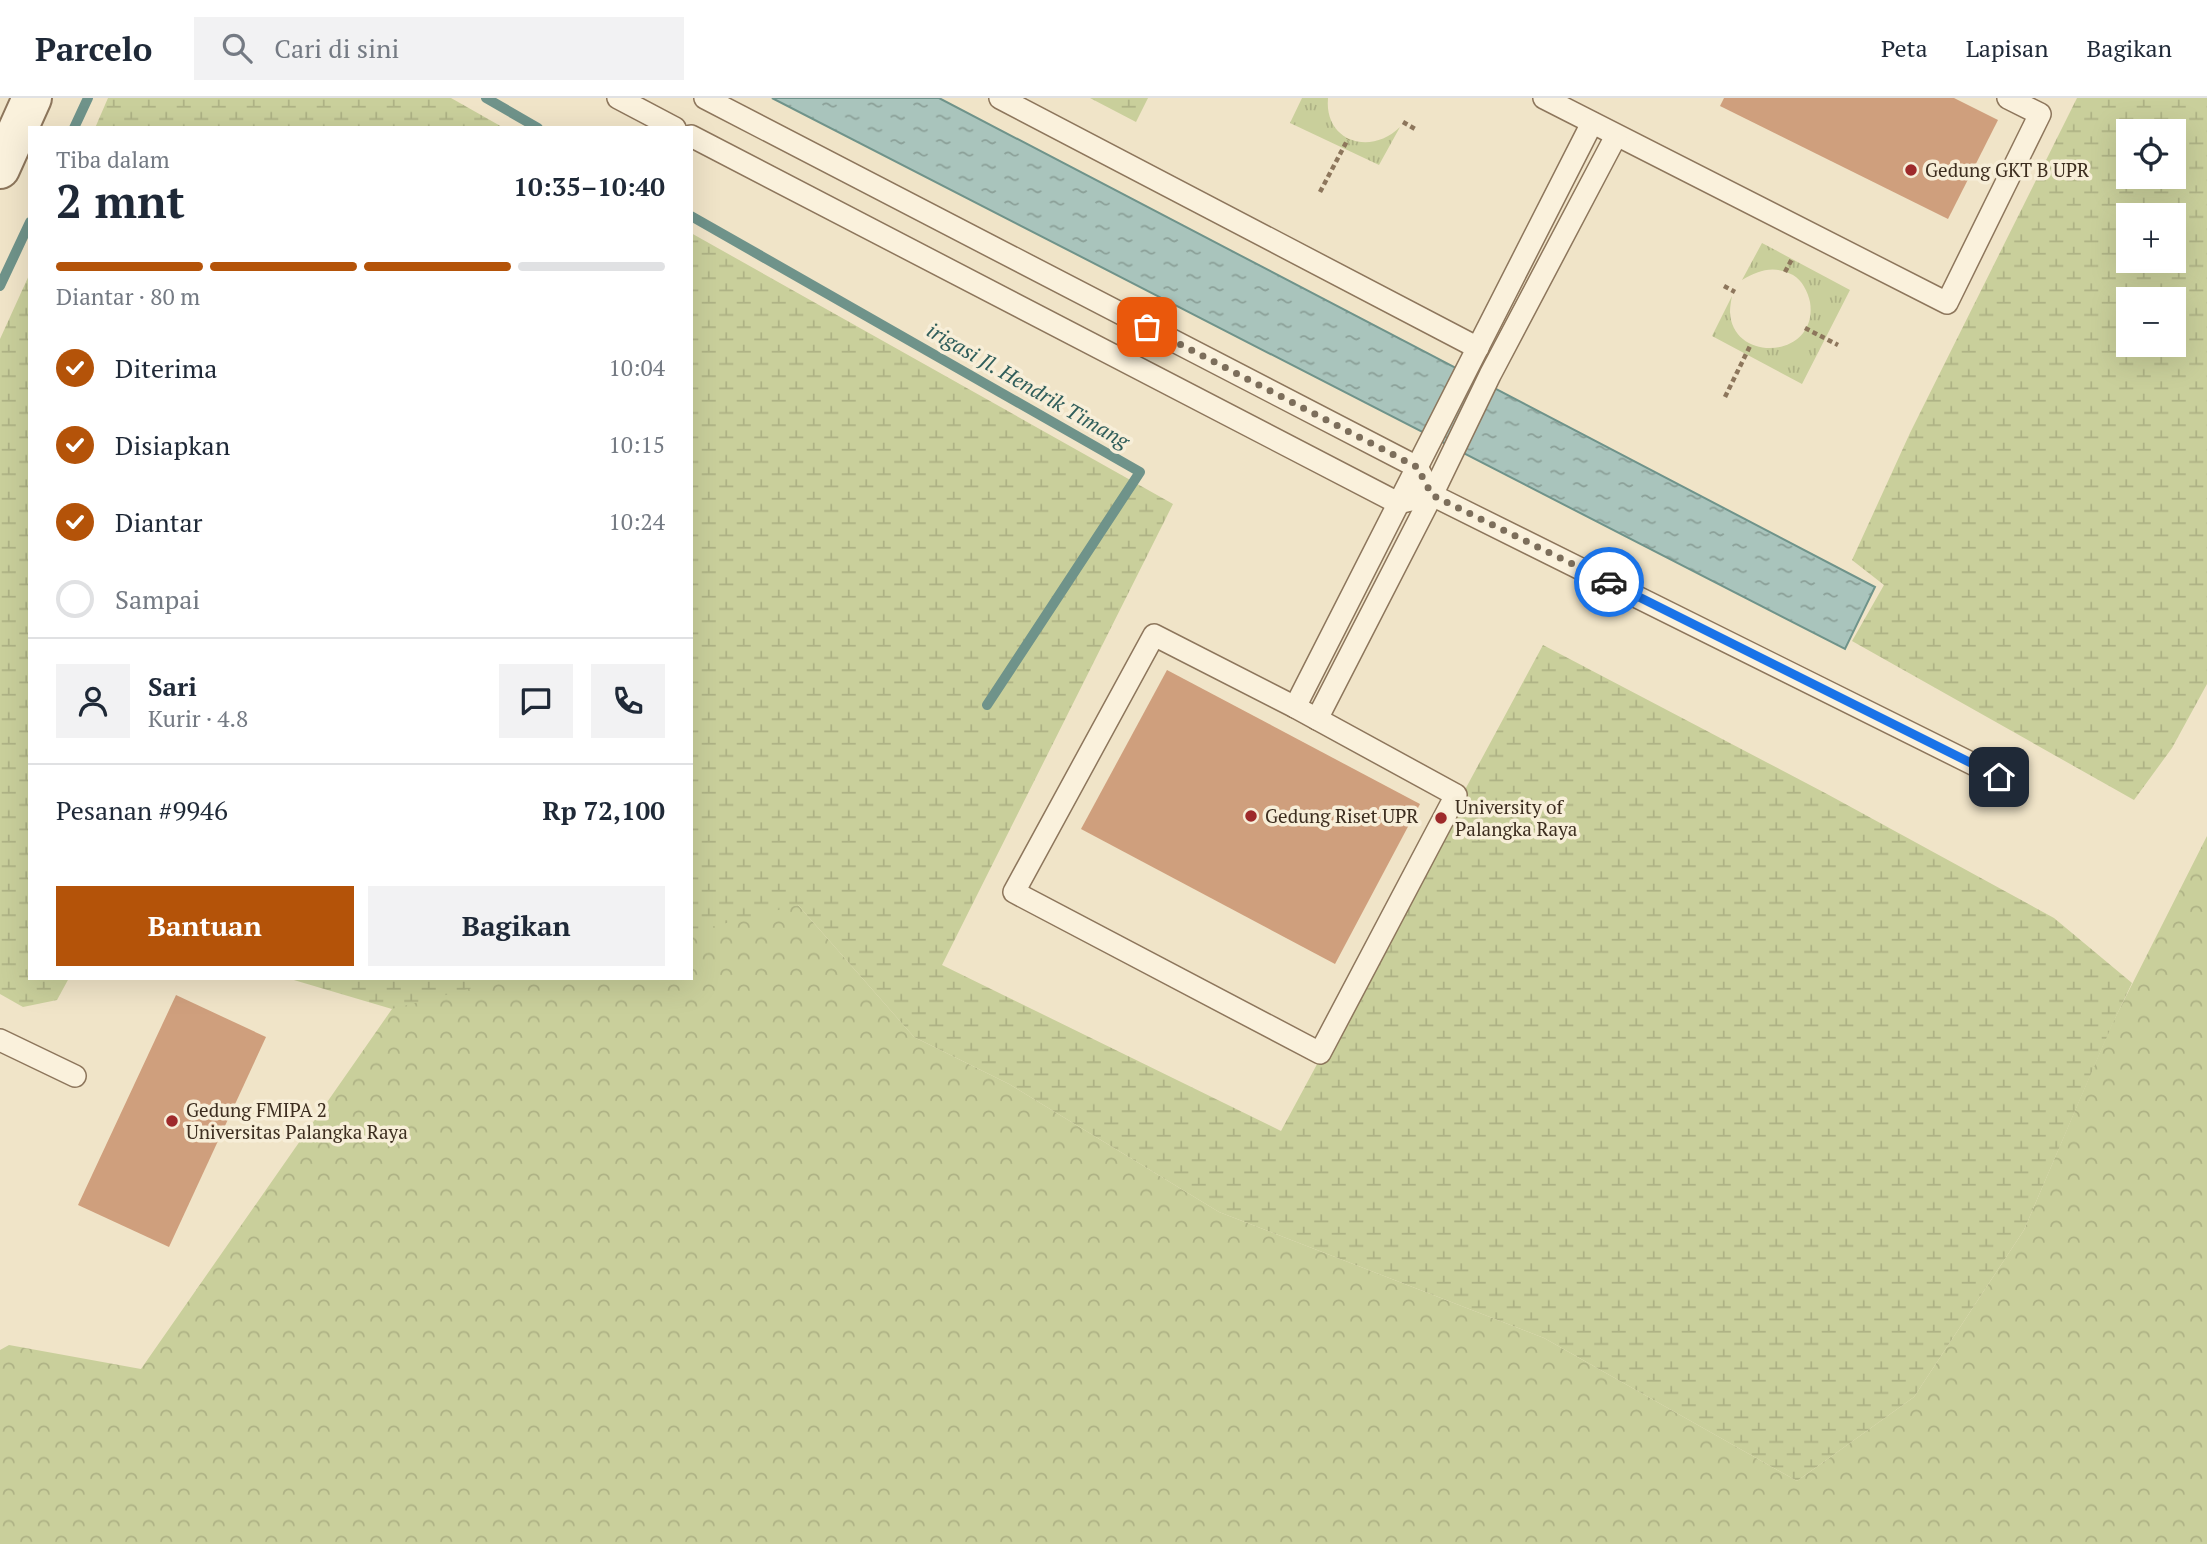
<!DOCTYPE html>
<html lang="id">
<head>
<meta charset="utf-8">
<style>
  body { margin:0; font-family:"PT Serif",serif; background:#f2f2f3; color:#1f2937; height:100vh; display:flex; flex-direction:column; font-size:26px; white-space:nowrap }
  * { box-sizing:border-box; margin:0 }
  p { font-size:23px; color:#747a83 }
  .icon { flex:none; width:38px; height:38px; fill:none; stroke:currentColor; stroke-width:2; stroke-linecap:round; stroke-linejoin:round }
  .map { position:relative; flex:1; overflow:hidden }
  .panel { position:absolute; left:28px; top:28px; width:665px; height:854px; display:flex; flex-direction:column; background:#fff; border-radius:0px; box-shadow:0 7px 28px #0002 }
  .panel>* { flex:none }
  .fabs { position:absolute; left:2116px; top:21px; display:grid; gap:14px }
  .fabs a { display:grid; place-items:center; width:70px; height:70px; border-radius:0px; background:#fff; box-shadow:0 7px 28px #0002; font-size:35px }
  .pin { position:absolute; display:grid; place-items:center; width:60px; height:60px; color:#fff; margin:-30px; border-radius:14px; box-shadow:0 4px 10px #0006 }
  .courier { position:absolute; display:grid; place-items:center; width:70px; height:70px; margin:-35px; border:5px solid #1a73e8; border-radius:50%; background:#fff; color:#222; box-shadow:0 2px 9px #0007 }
  .summary em { font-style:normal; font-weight:800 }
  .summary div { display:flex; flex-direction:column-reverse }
  .summary { display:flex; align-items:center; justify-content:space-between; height:119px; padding:0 28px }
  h1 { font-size:46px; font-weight:800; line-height:52px }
  .bar { display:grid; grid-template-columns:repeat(4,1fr); gap:10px 7px; align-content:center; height:84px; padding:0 28px }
  .bar i { height:9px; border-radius:5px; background:#e0e1e3 }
  .bar .active { background:#b45309 }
  .bar p { grid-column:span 4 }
  .line { display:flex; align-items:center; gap:18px; padding:0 28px; border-top:2px solid #e0e1e3 }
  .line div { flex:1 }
  .round { display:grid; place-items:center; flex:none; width:74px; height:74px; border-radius:0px; background:#f2f2f3 }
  ol { padding:0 28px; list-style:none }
  li { display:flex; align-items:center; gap:21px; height:77px }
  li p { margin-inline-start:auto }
  li .icon { padding:7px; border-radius:50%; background:#b45309; color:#fff; stroke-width:4 }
  li:last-child { color:#747a83 }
  li i { width:38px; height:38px; border:4px solid #e0e1e3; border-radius:50% }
  .primary-button { display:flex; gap:14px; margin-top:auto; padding:14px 28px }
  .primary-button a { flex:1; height:80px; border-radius:0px; background:#b45309; color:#fff; font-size:28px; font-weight:800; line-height:80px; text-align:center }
  .primary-button a+a { background:#f2f2f3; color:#1f2937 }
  header { display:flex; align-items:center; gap:42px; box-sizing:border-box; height:98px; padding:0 35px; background:#fff; border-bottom:2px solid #e0e1e3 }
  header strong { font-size:33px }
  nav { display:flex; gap:38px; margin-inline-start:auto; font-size:24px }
  .search { width:490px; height:63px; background:#f2f2f3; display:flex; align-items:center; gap:18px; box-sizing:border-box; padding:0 24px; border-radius:0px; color:#747a83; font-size:26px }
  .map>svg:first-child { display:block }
</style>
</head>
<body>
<header>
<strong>Parcelo</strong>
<div class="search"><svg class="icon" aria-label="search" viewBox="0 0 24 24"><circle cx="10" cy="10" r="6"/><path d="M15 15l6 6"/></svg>Cari di sini</div>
<nav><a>Peta</a><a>Lapisan</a><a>Bagikan</a></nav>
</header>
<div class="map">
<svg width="2207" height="1446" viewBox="0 0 2207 1446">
  <defs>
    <pattern id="grass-tufts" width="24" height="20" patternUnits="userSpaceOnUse" patternTransform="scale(1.75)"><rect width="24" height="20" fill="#c9cf9b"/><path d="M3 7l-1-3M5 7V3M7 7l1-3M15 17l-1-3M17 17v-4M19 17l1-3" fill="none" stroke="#aeb285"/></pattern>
    <pattern id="forest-crowns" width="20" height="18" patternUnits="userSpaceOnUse" patternTransform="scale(1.75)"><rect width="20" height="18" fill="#c9cf9b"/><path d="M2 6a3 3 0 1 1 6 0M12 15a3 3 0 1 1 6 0" fill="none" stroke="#aeb285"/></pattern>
    <pattern id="wetland-marsh" width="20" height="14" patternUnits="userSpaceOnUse" patternTransform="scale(1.75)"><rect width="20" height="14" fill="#c9cf9b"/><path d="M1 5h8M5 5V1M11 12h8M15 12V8" fill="none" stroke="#aeb285"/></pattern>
    <pattern id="water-ripples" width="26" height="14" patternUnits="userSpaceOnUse" patternTransform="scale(1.75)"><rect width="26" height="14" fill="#a9c4bc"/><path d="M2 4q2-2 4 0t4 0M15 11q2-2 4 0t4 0" fill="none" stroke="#8ba098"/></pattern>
  </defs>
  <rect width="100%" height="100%" fill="#f0e4c8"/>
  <g fill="url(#grass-tufts)">
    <path d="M1302 0H1328C1324 44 1371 58 1400 29L1379 67 1290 25Z"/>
    <path d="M1762 145 1850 192 1802 286 1712 238 1732 198C1731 203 1730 209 1730 214 1732 266 1819 261 1810 204 1808 194 1802 182 1793 177 1774 167 1759 172 1742 182Z"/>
  </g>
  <polygon fill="url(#forest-crowns)" points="2207,738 2207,1446 0,1446 0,1252 9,1247 141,1271 392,911 473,880 691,880 691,815 798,807 914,939 1009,986 1219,1114 1544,1240 1797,1383 1914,1299 2024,1132 2112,926"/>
  <g fill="url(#wetland-marsh)" fill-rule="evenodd">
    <polygon points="108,0 451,0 504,30 95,30"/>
    <polygon points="1090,0 1148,0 1136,24"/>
    <path d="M2077 0H2207V586L2172 650 2134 702 1852 543 1884 487 1852 462 1910 335ZM2128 33H2174V79H2128ZM2128 117H2174V163H2128ZM2174 201V247H2128V201Z"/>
    <polygon points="691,135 1173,406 942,867 1281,1033 1543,547 1827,696 2054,820 2132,885 2112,927 2024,1132 1914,1299 1797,1383 1544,1240 1219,1114 1009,986 914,939 798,807 691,834"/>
    <polygon points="30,175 30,880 69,880 57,902 23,909 0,896 0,241"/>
    <polygon points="287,880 511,880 392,911"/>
  </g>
  <polygon fill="url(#water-ripples)" stroke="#6f938a" stroke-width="2" points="772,0 939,0 1875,489 1845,551"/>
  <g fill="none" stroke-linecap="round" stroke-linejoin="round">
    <g stroke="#6f938a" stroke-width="10">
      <polyline points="486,0 538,30"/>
      <polyline points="74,30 88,0"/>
      <polyline points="691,118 1140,374 987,607"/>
      <polyline points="0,188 30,124"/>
    </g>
  </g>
  <g fill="#cf9f7d">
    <polygon points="1724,0 1954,0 1998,22 1948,121 1720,8"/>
    <polygon points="1167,572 1420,706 1335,866 1081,731"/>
    <polygon points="176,897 266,939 169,1149 78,1107"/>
  </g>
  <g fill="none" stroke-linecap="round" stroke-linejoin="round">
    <defs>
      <g id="lane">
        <polyline points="618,0 675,30"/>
        <polyline points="705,0 1417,369 1432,397 1999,679"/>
        <polyline points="1000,0 1478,250"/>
        <polyline points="1544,0 1947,205 2040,16 2008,0"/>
        <polyline points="691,38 1398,405 1432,397"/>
        <polygon points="1154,537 1295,609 1456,697 1320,955 1014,794"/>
        <polyline points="1295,609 1592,25"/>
        <polyline points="1317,621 1432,397 1490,277 1616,38"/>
        <polyline points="0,942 75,978"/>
      </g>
      <polyline id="street" points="0,71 32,0"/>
    </defs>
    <use href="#lane" stroke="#8d765c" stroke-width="24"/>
    <use href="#street" stroke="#8d765c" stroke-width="42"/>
    <g stroke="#8d765c" stroke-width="4.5" stroke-dasharray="5 3.5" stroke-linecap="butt">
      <polyline points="1403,24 1415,31"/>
      <polyline points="1320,94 1348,41"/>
      <polyline points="1785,174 1793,159"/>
      <polyline points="1724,188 1735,194"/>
      <polyline points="1805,230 1838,247"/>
      <polyline points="1725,299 1751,246"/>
    </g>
    <use href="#lane" stroke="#faf1dc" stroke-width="21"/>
    <use href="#street" stroke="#faf1dc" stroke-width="38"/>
  </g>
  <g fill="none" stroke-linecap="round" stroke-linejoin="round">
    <polyline stroke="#7c6e5b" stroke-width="7" stroke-dasharray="0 12.6" points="1147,229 1417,369 1432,397 1609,484"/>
    <polyline stroke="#1a73e8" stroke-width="9" points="1609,484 1999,679"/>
  </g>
  <g fill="#9e2a2b" stroke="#f7eed8" stroke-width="2.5">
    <circle cx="1911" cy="72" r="7"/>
    <circle cx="1251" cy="718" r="7"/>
    <circle cx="1441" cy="720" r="7"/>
    <circle cx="172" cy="1023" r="7"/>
  </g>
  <g text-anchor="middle" stroke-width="7" stroke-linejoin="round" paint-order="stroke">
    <g font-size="19" fill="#3d2e20" stroke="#f7eed8" text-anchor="start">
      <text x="1925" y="79">Gedung GKT B UPR</text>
      <text x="1455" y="716">University of<tspan x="1455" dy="22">Palangka Raya</tspan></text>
      <text x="1265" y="725">Gedung Riset UPR</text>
      <text x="186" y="1019">Gedung FMIPA 2<tspan x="186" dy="22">Universitas Palangka Raya</tspan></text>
    </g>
    <g font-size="21" font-style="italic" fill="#2f5d5a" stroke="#f7eed8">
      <text transform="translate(1028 288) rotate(30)" y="7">irigasi Jl. Hendrik Timang</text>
    </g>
  </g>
</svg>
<div class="fabs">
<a><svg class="icon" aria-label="locate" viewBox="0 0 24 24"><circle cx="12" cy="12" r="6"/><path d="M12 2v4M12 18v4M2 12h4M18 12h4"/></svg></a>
<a>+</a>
<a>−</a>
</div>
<div class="pin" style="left:1147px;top:229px;background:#ea580c"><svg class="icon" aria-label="bag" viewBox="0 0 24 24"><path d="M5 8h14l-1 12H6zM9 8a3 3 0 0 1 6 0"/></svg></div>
<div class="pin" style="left:1999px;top:679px;background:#1f2937"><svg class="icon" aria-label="home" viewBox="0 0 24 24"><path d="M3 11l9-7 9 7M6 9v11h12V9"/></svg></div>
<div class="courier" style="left:1609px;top:484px"><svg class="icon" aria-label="car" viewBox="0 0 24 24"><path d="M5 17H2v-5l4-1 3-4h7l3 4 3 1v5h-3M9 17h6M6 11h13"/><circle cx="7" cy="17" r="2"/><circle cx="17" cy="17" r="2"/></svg></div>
<section class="panel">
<div class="summary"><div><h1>2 mnt</h1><p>Tiba dalam</p></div><em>10:35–10:40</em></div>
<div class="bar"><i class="active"></i><i class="active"></i><i class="active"></i><i></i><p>Diantar · 80 m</p></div>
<ol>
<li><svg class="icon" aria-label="check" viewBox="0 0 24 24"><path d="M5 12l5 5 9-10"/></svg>Diterima<p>10:04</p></li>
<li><svg class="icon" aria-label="check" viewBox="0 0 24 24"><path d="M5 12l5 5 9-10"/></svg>Disiapkan<p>10:15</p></li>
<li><svg class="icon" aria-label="check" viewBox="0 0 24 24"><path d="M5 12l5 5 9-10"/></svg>Diantar<p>10:24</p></li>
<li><i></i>Sampai</li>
</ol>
<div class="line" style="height:126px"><a class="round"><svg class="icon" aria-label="person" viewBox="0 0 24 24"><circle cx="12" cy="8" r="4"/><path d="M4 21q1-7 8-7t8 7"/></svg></a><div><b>Sari</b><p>Kurir · 4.8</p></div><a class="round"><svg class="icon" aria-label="chat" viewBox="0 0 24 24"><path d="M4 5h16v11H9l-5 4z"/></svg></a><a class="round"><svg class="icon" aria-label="phone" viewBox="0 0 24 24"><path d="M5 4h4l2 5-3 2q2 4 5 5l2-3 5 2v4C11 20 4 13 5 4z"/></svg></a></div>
<div class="line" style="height:91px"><div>Pesanan #9946</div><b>Rp 72,100</b></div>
<div class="primary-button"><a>Bantuan</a><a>Bagikan</a></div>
</section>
</div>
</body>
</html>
